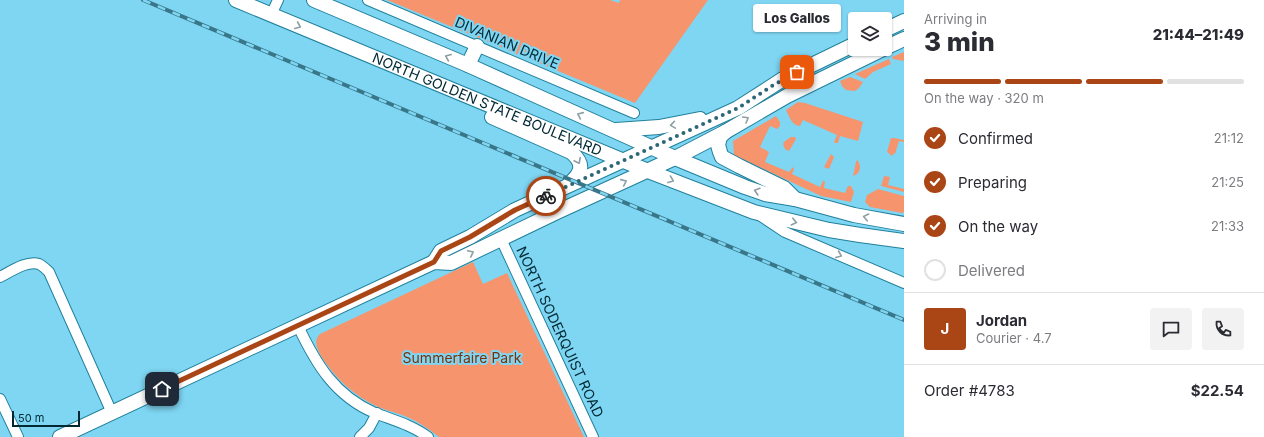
<!DOCTYPE html>
<html lang="en">
<head>
<meta charset="utf-8">
<style>
  body { margin:0; font-family:Inter,sans-serif; background:#f2f2f3; color:#2b2b33; height:100vh; display:flex; flex-direction:column; font-size:15px; white-space:nowrap }
  * { box-sizing:border-box; margin:0 }
  p { font-size:13px; color:#7c7c81 }
  .icon { flex:none; width:22px; height:22px; fill:none; stroke:currentColor; stroke-width:2; stroke-linecap:round; stroke-linejoin:round }
  .map { position:relative; flex:1; overflow:hidden }
  .panel { display:flex; flex-direction:column; background:#fff; width:360px }
  .panel>* { flex:none }
  .buttons { position:absolute; left:848px; top:12px; display:grid; gap:8px }
  .buttons a { display:grid; place-items:center; width:44px; height:44px; border-radius:4px; background:#fff; box-shadow:0 1px 3px #0004; font-size:20px }
  .scale { position:absolute; left:12px; bottom:10px; width:68px; box-sizing:border-box; padding-left:4px; border:2px solid #012934; border-top:0; font-size:11px; line-height:14px; white-space:nowrap; color:#012934; -webkit-text-stroke:3px #7fd6f3; paint-order:stroke }
  .pin { position:absolute; display:grid; place-items:center; width:34px; height:34px; color:#fff; margin:-17px; border-radius:8px; box-shadow:0 2px 6px #0006 }
  .courier { position:absolute; display:grid; place-items:center; width:40px; height:40px; margin:-20px; border:3px solid #aa4515; border-radius:50%; background:#fff; color:#222; box-shadow:0 1px 5px #0007 }
  .bubble { position:absolute; height:28px; border-radius:4px; background:#fff; box-shadow:0 1px 3px #0004; font-size:13px; font-weight:800; line-height:28px; text-align:center }
  .headline em { font-style:normal; font-weight:800 }
  .headline div { display:flex; flex-direction:column-reverse }
  .headline { display:flex; align-items:center; justify-content:space-between; height:68px; padding:0 20px }
  h1 { font-size:26px; font-weight:800; line-height:30px }
  .bar { display:grid; grid-template-columns:repeat(4,1fr); gap:6px 4px; align-content:center; height:48px; padding:0 20px }
  .bar i { height:5px; border-radius:3px; background:#e1e1e2 }
  .bar .active { background:#aa4515 }
  .bar p { grid-column:span 4 }
  .line { display:flex; align-items:center; gap:10px; padding:0 20px; border-top:1px solid #e1e1e2 }
  .line div { flex:1 }
  .round { display:grid; place-items:center; flex:none; width:42px; height:42px; border-radius:4px; background:#f2f2f3 }
  ol { padding:0 20px; list-style:none }
  li { display:flex; align-items:center; gap:12px; height:44px }
  li p { margin-inline-start:auto }
  li .icon { padding:4px; border-radius:50%; background:#aa4515; color:#fff; stroke-width:4 }
  li:last-child { color:#7c7c81 }
  li i { width:22px; height:22px; border:2px solid #e1e1e2; border-radius:50% }
  main { display:flex; flex:1; min-height:0 }
  .map>svg:first-child { display:block }
</style>
</head>
<body>
<main>
<div class="map">
<svg width="904" height="437" viewBox="0 0 904 437">
  <rect width="100%" height="100%" fill="#7fd6f3"/>
  <g fill="#f5946d">
    <polygon points="387,0 610,0 619,3 620,0 708,0 635,103"/>
    <polygon points="904,52 904,61 893,59 892,57"/>
    <polygon points="889,59 891,64 873,72 865,79 855,74"/>
    <polygon points="850,77 863,82 859,88 855,91 846,90 842,86 840,81"/>
    <path d="M798 102 805 103 863 122 858 141 840 136 838 143H835L834 142 837 135 803 120 800 126C792 126 789 116 786 110Z"/>
    <polygon points="776,116 780,122 780,126 777,129 770,126 760,147 769,152 765,162 789,172 793,167 794,169 792,174 820,187 823,181 825,181 824,188 845,193 848,186 851,186 854,192 851,202 821,196 734,155 733,141"/>
    <polygon points="791,137 795,137 796,139 789,151 785,149 783,144 785,141"/>
    <polygon points="891,138 894,138 904,140 904,142 899,141 895,154 894,153 892,156 887,152"/>
    <polygon points="831,154 834,157 829,169 824,167"/>
    <path d="M857 160C861 164 861 170 857 174L853 176 856 162Z"/>
    <polygon points="884,176 890,177 888,185 904,189 904,192 881,186"/>
    <polygon points="878,189 904,196 904,212 902,213 870,207 865,202 867,195"/>
    <path d="M473 262 483 284 507 273 584 437H439C429 429 419 422 407 417 398 413 388 411 378 407 354 396 335 378 321 356 317 348 313 341 320 334Z"/>
  </g>
  <g fill="none" stroke-linecap="round" stroke-linejoin="round">
    <defs>
      <g id="street">
        <polyline points="368,0 634,113"/>
        <polyline points="271,15 278,0"/>
        <polyline points="761,216 785,232 904,283"/>
        <polyline points="501,239 593,437"/>
        <path d="M0 277C10 272 27 260 39 264 43 266 46 269 49 272L112 413"/>
        <path d="M298 326C316 364 335 396 375 413 393 420 412 425 428 437"/>
        <polyline points="0,399 18,437"/>
        <polyline points="360,437 369,428 377,413"/>
      </g>
      <g id="secondary">
        <path id="s1" d="M236 0 648 171 754 212 829 230 860 235 904 241"/>
        <polyline points="314,0 468,65 675,158 745,187 765,194 795,199 854,215 904,224"/>
        <polyline points="885,30 904,21"/>
        <polyline points="885,48 904,39"/>
        <polyline points="468,65 477,46"/>
        <path d="M492 117 571 152C584 163 583 172 570 183"/>
        <polyline points="616,130 659,127 700,119"/>
        <polyline points="725,132 720,137 718,145 720,152 722,157 739,166 784,188 795,199"/>
        <polyline points="434,262 441,251 470,237 515,210 738,108 783,79 855,44"/>
        <polyline points="60,437 434,262 451,263 557,212 675,158 725,132 787,96 883,49"/>
      </g>
    </defs>
    <use href="#street" stroke="#21809b" stroke-width="12"/>
    <use href="#secondary" stroke="#21809b" stroke-width="16"/>
    <use href="#street" stroke="#fff" stroke-width="10"/>
    <use href="#secondary" stroke="#fff" stroke-width="14"/>
    <defs>
      <polyline id="rail" points="143,0 904,320"/>
    </defs>
    <use href="#rail" stroke="#397688" stroke-width="4"/>
    <use href="#rail" stroke="#7fd6f3" stroke-width="2.5" stroke-dasharray="8" stroke-linecap="butt"/>
  </g>
  <defs><path id="oneway-chevron" d="M-2-3.5L2.5 0L-2 3.5" fill="none" stroke-width="1.6" stroke-linecap="round" stroke-linejoin="round"/></defs>
  <g stroke="#8d9fa4">
    <use href="#oneway-chevron" transform="translate(298 26) rotate(23)"/>
    <use href="#oneway-chevron" transform="translate(448 57) rotate(-157)"/>
    <use href="#oneway-chevron" transform="translate(580 115) rotate(-156)"/>
    <use href="#oneway-chevron" transform="translate(746 119) rotate(-30)"/>
    <use href="#oneway-chevron" transform="translate(673 125) rotate(171)"/>
    <use href="#oneway-chevron" transform="translate(578 161) rotate(63)"/>
    <use href="#oneway-chevron" transform="translate(671 180) rotate(21)"/>
    <use href="#oneway-chevron" transform="translate(624 182) rotate(-24)"/>
    <use href="#oneway-chevron" transform="translate(757 191) rotate(-163)"/>
    <use href="#oneway-chevron" transform="translate(866 217) rotate(-168)"/>
    <use href="#oneway-chevron" transform="translate(794 222) rotate(13)"/>
    <use href="#oneway-chevron" transform="translate(471 253) rotate(-25)"/>
    <use href="#oneway-chevron" transform="translate(839 255) rotate(23)"/>
  </g>
  <g fill="none" stroke-linecap="round" stroke-linejoin="round">
    <polyline stroke="#2d6677" stroke-width="4" stroke-dasharray="0 7.2" points="546,196 738,108 772,86 797,72"/>
    <polyline stroke="#aa4515" stroke-width="5" points="162,389 434,262 441,251 470,237 515,210 546,196"/>
  </g>
  <g text-anchor="middle" stroke-width="4" stroke-linejoin="round" paint-order="stroke">
    <g font-size="14" fill="#012934" stroke="#7fd6f3">
      <text transform="translate(507 43) rotate(23)" y="5">DIVANIAN DRIVE</text>
      <text dy="5" stroke="none"><textPath href="#s1" startOffset="272">NORTH GOLDEN STATE BOULEVARD</textPath></text>
      <text transform="translate(560 332) rotate(65)" y="5">NORTH SODERQUIST ROAD</text>
    </g>
    <g font-size="14" fill="#7c2f08" stroke="#7fd6f3">
      <text x="462" y="363">Summerfaire Park</text>
    </g>
  </g>
</svg>
<div class="buttons">
<a><svg class="icon" aria-label="layers" viewBox="0 0 24 24"><path d="M12 4l9 5-9 5-9-5zM3 14l9 5 9-5"/></svg></a>
</div>
<div class="scale">50 m</div>
<div class="pin" style="left:797px;top:72px;background:#ea580c"><svg class="icon" aria-label="bag" viewBox="0 0 24 24"><path d="M5 8h14l-1 12H6zM9 8a3 3 0 0 1 6 0"/></svg></div>
<div class="pin" style="left:162px;top:389px;background:#1f2937"><svg class="icon" aria-label="home" viewBox="0 0 24 24"><path d="M3 11l9-7 9 7M6 9v11h12V9"/></svg></div>
<div class="courier" style="left:546px;top:196px"><svg class="icon" aria-label="bike" viewBox="0 0 24 24"><circle cx="6" cy="16" r="4"/><circle cx="18" cy="16" r="4"/><path d="M6 16l4-8h5l3 8M10 8l3 8H6M13 5h3"/></svg></div>
<div class="bubble" style="left:753px;top:4px;width:88px">Los Gallos</div>
</div>
<section class="panel">
<div class="headline"><div><h1>3 min</h1><p>Arriving in</p></div><em>21:44–21:49</em></div>
<div class="bar"><i class="active"></i><i class="active"></i><i class="active"></i><i></i><p>On the way · 320 m</p></div>
<ol>
<li><svg class="icon" aria-label="check" viewBox="0 0 24 24"><path d="M5 12l5 5 9-10"/></svg>Confirmed<p>21:12</p></li>
<li><svg class="icon" aria-label="check" viewBox="0 0 24 24"><path d="M5 12l5 5 9-10"/></svg>Preparing<p>21:25</p></li>
<li><svg class="icon" aria-label="check" viewBox="0 0 24 24"><path d="M5 12l5 5 9-10"/></svg>On the way<p>21:33</p></li>
<li><i></i>Delivered</li>
</ol>
<div class="line" style="height:72px"><b class="round" style="background:#aa4515;color:#fff">J</b><div><b>Jordan</b><p>Courier · 4.7</p></div><a class="round"><svg class="icon" aria-label="chat" viewBox="0 0 24 24"><path d="M4 5h16v11H9l-5 4z"/></svg></a><a class="round"><svg class="icon" aria-label="phone" viewBox="0 0 24 24"><path d="M5 4h4l2 5-3 2q2 4 5 5l2-3 5 2v4C11 20 4 13 5 4z"/></svg></a></div>
<div class="line" style="height:52px"><div>Order #4783</div><b>$22.54</b></div>
</section>
</main>
</body>
</html>
